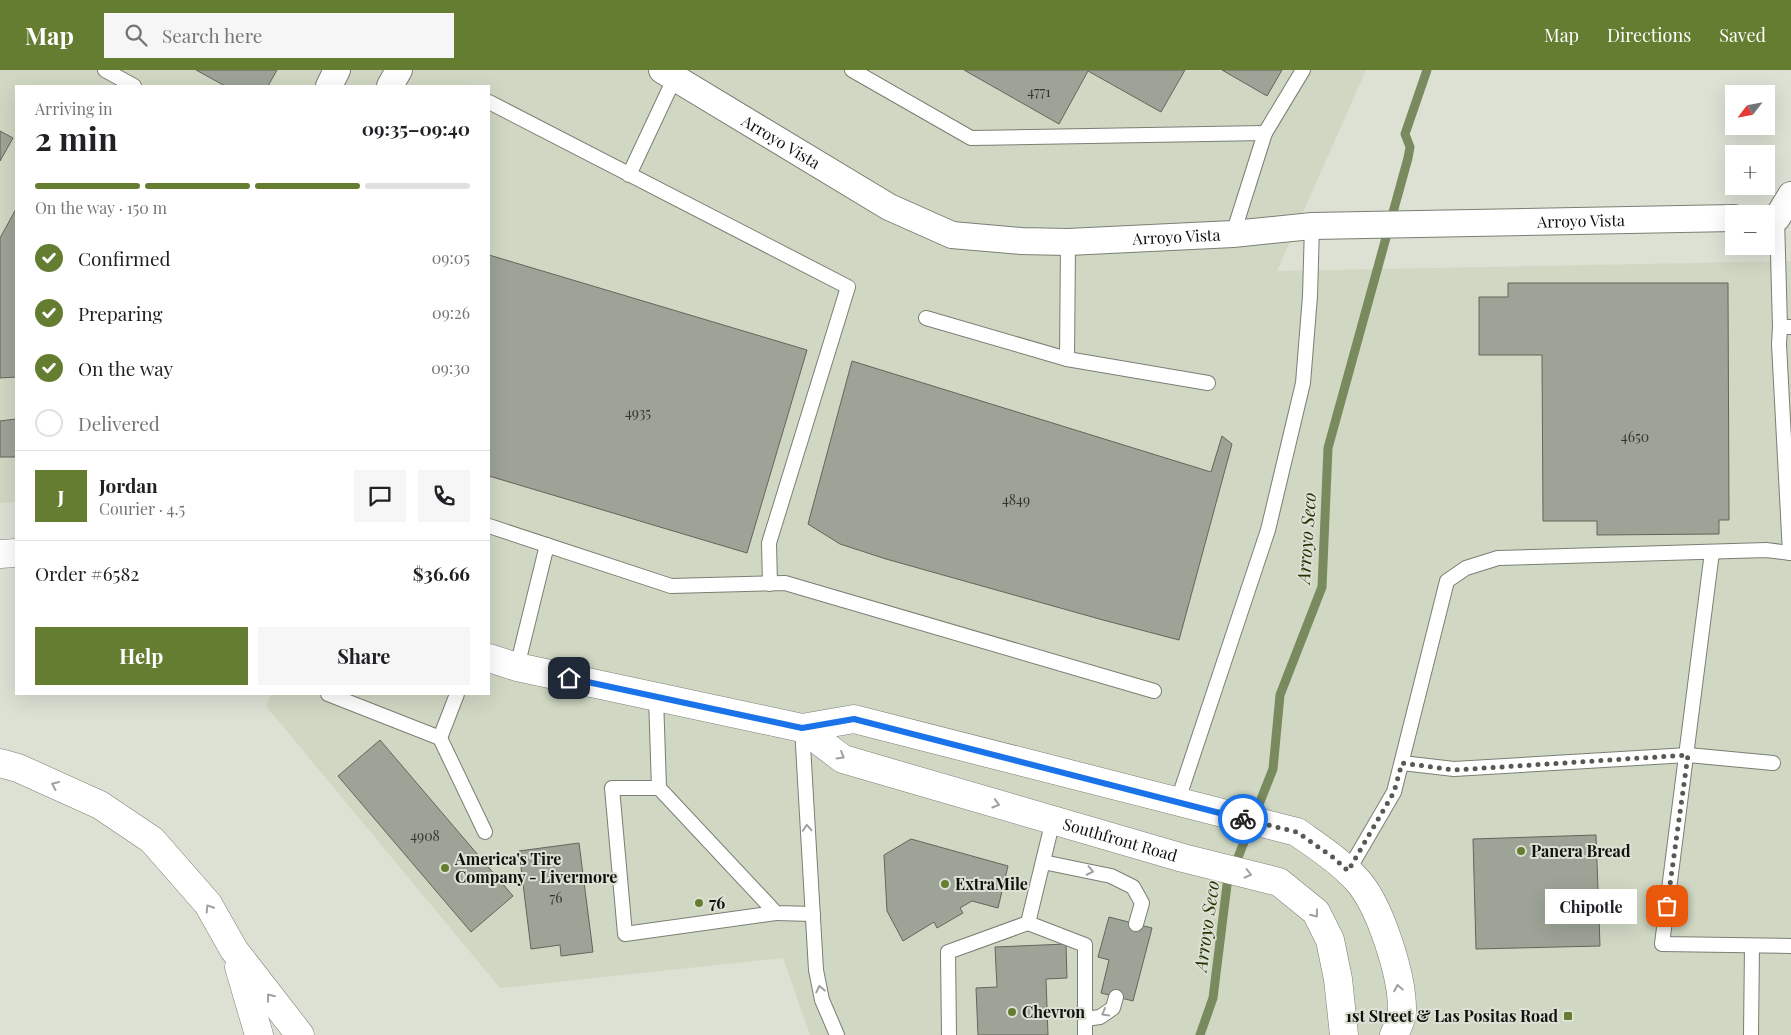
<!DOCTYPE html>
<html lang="en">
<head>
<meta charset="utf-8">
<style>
  body { margin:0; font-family:"Playfair Display",serif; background:#f6f6f6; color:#202124; height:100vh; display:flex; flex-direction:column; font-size:19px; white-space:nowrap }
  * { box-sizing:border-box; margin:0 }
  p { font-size:16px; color:#757577 }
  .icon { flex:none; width:28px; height:28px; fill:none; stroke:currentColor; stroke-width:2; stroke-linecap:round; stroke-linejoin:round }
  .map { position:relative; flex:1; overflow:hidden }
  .details { position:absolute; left:15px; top:15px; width:475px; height:610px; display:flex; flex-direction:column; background:#fff; border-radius:0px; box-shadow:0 5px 20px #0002 }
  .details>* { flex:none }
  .needle { width:32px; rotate:238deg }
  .fabs { position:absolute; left:1725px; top:15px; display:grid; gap:10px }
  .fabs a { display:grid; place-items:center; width:50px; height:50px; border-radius:0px; background:#fff; box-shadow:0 5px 20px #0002; font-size:25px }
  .pin { position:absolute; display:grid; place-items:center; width:42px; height:42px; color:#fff; margin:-21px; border-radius:10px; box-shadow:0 2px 8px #0006 }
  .courier { position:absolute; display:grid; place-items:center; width:50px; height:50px; margin:-25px; border:4px solid #1a73e8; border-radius:50%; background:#fff; color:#222; box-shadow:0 1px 6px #0007 }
  .bubble { position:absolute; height:35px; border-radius:0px; background:#fff; box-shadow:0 5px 20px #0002; font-size:16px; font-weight:700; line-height:35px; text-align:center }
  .summary em { font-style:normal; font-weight:700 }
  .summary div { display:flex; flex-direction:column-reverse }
  .summary { display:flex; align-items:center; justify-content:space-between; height:85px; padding:0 20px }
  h1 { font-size:32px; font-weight:700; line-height:38px }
  .bar { display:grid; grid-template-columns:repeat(4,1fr); gap:8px 5px; align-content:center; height:60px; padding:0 20px }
  .bar i { height:6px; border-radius:4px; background:#e0e0e0 }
  .bar .selected { background:#647d30 }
  .bar p { grid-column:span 4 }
  .line { display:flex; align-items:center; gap:12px; padding:0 20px; border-top:1px solid #e0e0e0 }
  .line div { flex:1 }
  .round { display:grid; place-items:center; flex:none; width:52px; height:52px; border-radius:0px; background:#f6f6f6 }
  ol { padding:0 20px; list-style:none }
  li { display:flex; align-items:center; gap:15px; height:55px }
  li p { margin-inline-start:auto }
  li .icon { padding:5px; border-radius:50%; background:#647d30; color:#fff; stroke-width:4 }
  li:last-child { color:#757577 }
  li i { width:28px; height:28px; border:2px solid #e0e0e0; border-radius:50% }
  .cta { display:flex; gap:10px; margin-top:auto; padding:10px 20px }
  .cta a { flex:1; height:58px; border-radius:0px; background:#647d30; color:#fff; font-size:20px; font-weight:700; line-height:58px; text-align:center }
  .cta a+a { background:#f6f6f6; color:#202124 }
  header { display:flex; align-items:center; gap:30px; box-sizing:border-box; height:70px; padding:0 25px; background:#647d30; color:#fff }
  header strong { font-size:24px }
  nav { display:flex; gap:28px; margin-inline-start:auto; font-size:18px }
  .search { width:350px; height:45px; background:#f6f6f6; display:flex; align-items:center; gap:12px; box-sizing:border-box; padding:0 18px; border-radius:0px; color:#757577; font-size:19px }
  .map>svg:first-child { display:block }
</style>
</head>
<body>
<header>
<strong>Map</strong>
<div class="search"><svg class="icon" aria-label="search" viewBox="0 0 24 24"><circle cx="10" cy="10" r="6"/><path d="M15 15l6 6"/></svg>Search here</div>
<nav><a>Map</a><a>Directions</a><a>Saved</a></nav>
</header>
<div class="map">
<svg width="1791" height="965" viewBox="0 0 1791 965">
  <rect width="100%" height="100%" fill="#dce1d4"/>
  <polygon fill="#d0d8c4" points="0,0 1366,0 1277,201 1791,191 1791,965 810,965 783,888 500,918 266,636 271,624 489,624 489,16 16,16 16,432 0,433"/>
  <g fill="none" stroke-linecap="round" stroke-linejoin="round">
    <polyline stroke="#7a8a5f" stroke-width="9" points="1200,965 1213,928 1227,815 1273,699 1280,625 1322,517 1328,378 1408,88 1410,77 1405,64 1427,0"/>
  </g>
  <g fill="#9da396" stroke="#61665b">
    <polygon points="196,0 277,0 268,16 225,16"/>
    <polygon points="964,0 1185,0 1161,42 1088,1 1059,54"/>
    <polygon points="1222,0 1282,0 1267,26"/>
    <polygon points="0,61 13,68 0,91"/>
    <polygon points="16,139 16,307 0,308 0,168"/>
    <polygon points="489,185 807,280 747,483 489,406"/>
    <polygon points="1508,213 1728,213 1729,450 1719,450 1719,464 1597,465 1597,451 1543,451 1542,285 1479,285 1479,227 1508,227"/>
    <polygon points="852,291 1211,402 1222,366 1232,374 1179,570 1103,550 886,489 840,474 808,454"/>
    <polygon points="16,349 16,387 0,387 0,351"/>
    <polygon points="380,670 513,826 471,862 338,706"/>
    <polygon points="1596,765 1600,876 1476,879 1473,769"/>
    <polygon points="911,769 1008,796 998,838 972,831 960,838 963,843 937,858 934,852 903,871 887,841 884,785"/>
    <polygon points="579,773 593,882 561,886 560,875 531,879 519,781"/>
    <polygon points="1109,847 1152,858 1133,931 1101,923 1109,890 1098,887"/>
    <polygon points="1066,874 1067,908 1046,909 1048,965 978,965 976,918 997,917 995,877"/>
  </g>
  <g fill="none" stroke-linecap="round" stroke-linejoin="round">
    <defs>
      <g id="service">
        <polyline points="105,0 134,16"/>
        <polyline points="852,0 971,68 1265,63"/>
        <polyline points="489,32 848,217 769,473 770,514"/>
        <polyline points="629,105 675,7"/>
        <polyline points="1777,148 1780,257"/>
        <polyline points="1233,164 1265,63 1303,0"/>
        <polyline points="1068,172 1067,289 1208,313"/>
        <polyline points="926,248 1067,289"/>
        <polyline points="489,456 671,516 785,513 1154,621"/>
        <polyline points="1712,482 1662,874 1791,876"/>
        <polyline points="1790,483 1779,274 1780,257 1791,257"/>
        <polyline points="517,597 547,475"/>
        <polyline points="328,624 440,668 457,624"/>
        <polyline points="656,627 659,718 776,843 813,844"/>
        <polyline points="802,658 816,900 822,930 837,965"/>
        <polyline points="440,668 485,762"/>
        <polyline points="1402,693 1454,699 1688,685 1773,693"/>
        <polyline points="659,718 612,718 625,864 776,843"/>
        <polyline points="1177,733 1268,460 1303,313 1310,226 1312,156"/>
        <polyline points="1043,792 1111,806 1133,817 1142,833 1136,854"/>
        <polyline points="1348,801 1394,722 1447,511 1466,498 1498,488 1766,480 1791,483"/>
        <polyline points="1028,853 1085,875 1085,965"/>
        <polyline points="1085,949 1100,947 1113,938 1116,927"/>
        <polyline points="949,965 948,882 1028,853 1053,750"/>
        <polyline points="1751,965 1752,876"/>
      </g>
      <g id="minor">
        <path id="s1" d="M662 0 889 137 952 165 1021 171 1068 172 1233 164 1312 156 1734 148"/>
        <polyline points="329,16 337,0"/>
        <polyline points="390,16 399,0"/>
        <polyline points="1777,148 1791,125"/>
      </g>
      <g id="tertiary">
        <polyline points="0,484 16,483"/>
        <path d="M489 588 517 597 802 658 854 649 1297 762C1318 777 1340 791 1357 810 1380 835 1402 905 1402 939 1403 947 1397 958 1394 965"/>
        <path id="s2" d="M802 658 843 689 1183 788 1279 812 1316 842 1330 870 1338 909 1344 965"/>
      </g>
      <g id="motorway">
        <polyline points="0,693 18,698 100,735 152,770 208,834 234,880 300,965"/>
        <polyline points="239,897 259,965"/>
      </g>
    </defs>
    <use href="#service" stroke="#7a7f73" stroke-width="16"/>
    <use href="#minor" stroke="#7a7f73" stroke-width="28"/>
    <use href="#tertiary" stroke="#7a7f73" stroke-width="29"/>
    <use href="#motorway" stroke="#7a7f73" stroke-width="29"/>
    <use href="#service" stroke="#fff" stroke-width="14"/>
    <use href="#minor" stroke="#fff" stroke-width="26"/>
    <use href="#tertiary" stroke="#fff" stroke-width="28"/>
    <use href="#motorway" stroke="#fff" stroke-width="28"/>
  </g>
  <defs><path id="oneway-chevron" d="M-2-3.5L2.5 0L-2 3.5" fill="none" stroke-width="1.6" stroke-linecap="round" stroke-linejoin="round" transform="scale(1.25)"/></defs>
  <g stroke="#9fa09f">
    <use href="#oneway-chevron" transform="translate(841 686) rotate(31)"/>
    <use href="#oneway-chevron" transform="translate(55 715) rotate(-156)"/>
    <use href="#oneway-chevron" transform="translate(996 734) rotate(16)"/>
    <use href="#oneway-chevron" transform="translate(807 758) rotate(-94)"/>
    <use href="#oneway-chevron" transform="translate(1090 801) rotate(12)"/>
    <use href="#oneway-chevron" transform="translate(1248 804) rotate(14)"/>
    <use href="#oneway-chevron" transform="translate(209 838) rotate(-123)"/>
    <use href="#oneway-chevron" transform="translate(1315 844) rotate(52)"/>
    <use href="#oneway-chevron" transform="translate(1398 918) rotate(-101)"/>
    <use href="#oneway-chevron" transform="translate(820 919) rotate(-102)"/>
    <use href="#oneway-chevron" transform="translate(270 927) rotate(-128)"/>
    <use href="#oneway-chevron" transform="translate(1105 943) rotate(150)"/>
  </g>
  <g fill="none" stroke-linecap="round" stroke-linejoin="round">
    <polyline stroke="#575a53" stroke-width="5" stroke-dasharray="0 9" points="1243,749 1297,762 1334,788 1348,801 1394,722 1402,693 1454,700 1688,685 1667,836"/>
    <polyline stroke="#1a73e8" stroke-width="6" points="569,608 802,658 854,649 1243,749"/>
  </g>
  <g fill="#647d30" stroke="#dce1d4" stroke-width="2">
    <circle cx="1521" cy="781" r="5"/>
    <circle cx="445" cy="798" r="5"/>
    <circle cx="945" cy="814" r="5"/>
    <circle cx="699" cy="833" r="5"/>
    <circle cx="1012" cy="942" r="5"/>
    <rect x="1563" y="941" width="10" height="10" rx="2.5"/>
  </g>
  <g text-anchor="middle" stroke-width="4" stroke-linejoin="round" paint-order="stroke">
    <g font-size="14" fill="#333630">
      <text x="1039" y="27">4771</text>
      <text x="638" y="348">4935</text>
      <text x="1635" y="372">4650</text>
      <text x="1016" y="435">4849</text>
      <text x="425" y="771">4908</text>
      <text x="556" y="833">76</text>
    </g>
    <g font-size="16" fill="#10120e" stroke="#dce1d4">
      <text dy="6" stroke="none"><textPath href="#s1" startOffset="139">Arroyo Vista</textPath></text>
      <text dy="6" stroke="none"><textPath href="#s1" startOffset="964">Arroyo Vista</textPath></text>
      <text dy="6" stroke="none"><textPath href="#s1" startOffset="559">Arroyo Vista</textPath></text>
      <text dy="6" stroke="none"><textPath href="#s2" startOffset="340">Southfront Road</textPath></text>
    </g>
    <g font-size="16" font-weight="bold" fill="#10120e" stroke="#dce1d4" text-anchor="start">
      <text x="1531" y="787">Panera Bread</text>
      <text x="455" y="795">America's Tire<tspan x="455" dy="18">Company - Livermore</tspan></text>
      <text x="955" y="820">ExtraMile</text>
      <text x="709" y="839">76</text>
      <text x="1022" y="948">Chevron</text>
      <text x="1558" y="952" text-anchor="end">1st Street &amp; Las Positas Road</text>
    </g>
    <g font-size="18" font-style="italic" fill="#243200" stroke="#dce1d4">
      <text transform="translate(1307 468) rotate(-86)" y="6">Arroyo Seco</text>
      <text transform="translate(1207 856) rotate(-82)" y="6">Arroyo Seco</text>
    </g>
  </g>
</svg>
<div class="fabs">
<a><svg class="needle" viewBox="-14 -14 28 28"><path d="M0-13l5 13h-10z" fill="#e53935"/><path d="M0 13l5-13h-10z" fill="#757577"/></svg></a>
<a>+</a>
<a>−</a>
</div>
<div class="pin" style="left:1667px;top:836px;background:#ea580c"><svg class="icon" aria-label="bag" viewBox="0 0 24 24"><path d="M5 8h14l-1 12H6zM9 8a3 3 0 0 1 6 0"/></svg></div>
<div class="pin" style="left:569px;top:608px;background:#1f2937"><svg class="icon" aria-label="home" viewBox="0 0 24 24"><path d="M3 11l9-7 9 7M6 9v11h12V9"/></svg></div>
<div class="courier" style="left:1243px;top:749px"><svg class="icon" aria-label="bike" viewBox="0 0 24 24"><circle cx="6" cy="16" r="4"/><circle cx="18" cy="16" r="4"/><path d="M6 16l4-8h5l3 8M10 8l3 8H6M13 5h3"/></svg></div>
<div class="bubble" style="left:1545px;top:819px;width:92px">Chipotle</div>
<section class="details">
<div class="summary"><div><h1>2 min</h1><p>Arriving in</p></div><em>09:35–09:40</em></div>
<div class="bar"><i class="selected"></i><i class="selected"></i><i class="selected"></i><i></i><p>On the way · 150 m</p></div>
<ol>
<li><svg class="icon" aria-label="check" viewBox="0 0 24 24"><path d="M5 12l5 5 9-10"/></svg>Confirmed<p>09:05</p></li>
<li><svg class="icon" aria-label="check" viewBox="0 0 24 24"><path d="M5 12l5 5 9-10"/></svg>Preparing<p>09:26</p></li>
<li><svg class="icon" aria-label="check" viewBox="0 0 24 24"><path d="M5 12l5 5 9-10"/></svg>On the way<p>09:30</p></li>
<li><i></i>Delivered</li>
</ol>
<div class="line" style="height:90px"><b class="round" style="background:#647d30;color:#fff">J</b><div><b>Jordan</b><p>Courier · 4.5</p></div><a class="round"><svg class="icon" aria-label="chat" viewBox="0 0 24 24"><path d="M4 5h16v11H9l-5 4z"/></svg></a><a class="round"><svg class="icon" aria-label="phone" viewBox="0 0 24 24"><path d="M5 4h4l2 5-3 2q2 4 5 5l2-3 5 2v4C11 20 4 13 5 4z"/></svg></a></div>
<div class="line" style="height:65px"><div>Order #6582</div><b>$36.66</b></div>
<div class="cta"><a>Help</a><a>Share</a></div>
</section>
</div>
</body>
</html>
